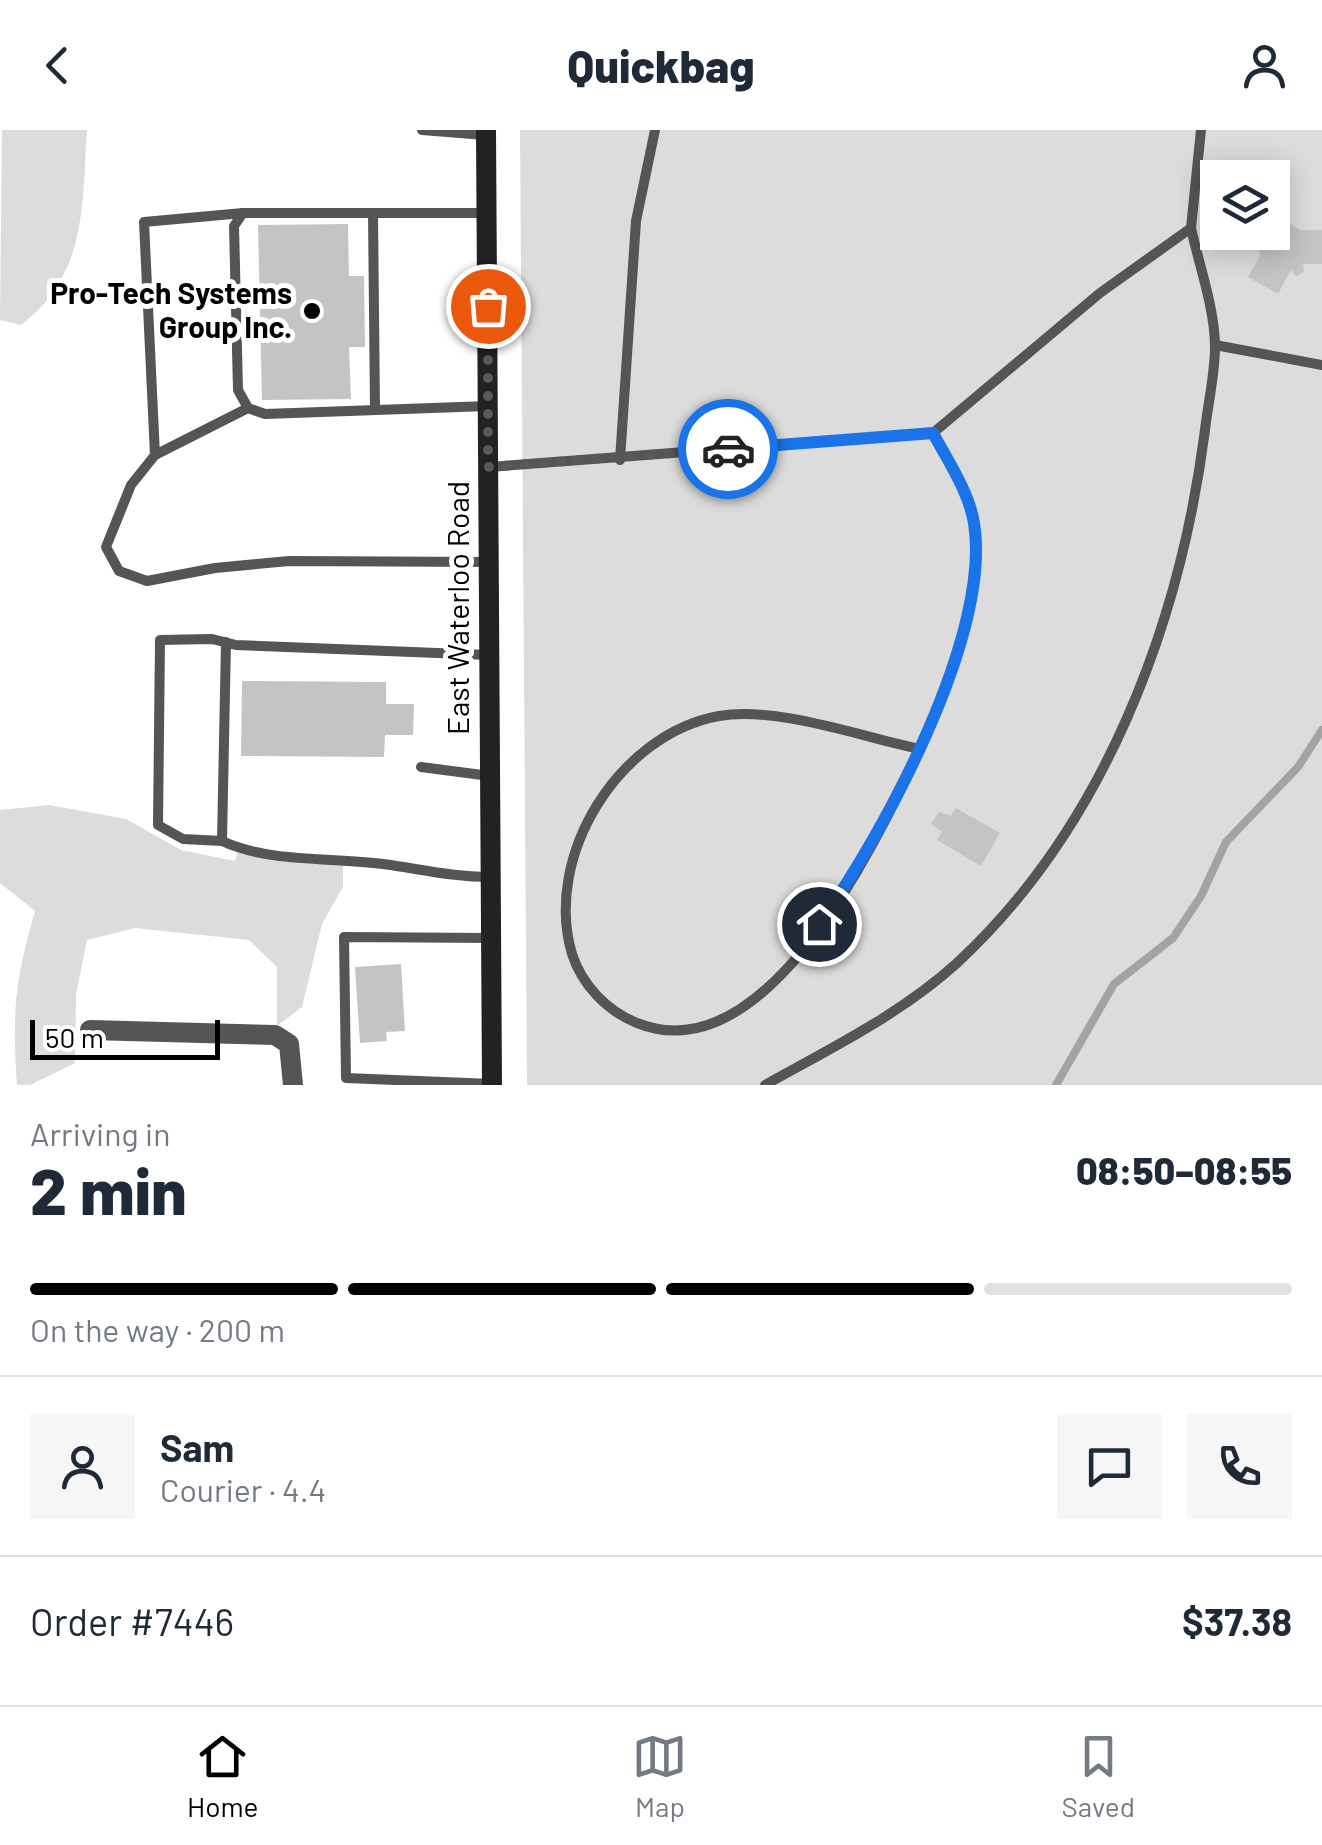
<!DOCTYPE html>
<html lang="en">
<head>
<meta charset="utf-8">
<style>
  body { margin:0; font-family:Barlow,sans-serif; background:#f6f6f7; color:#1f2937; height:100vh; display:flex; flex-direction:column; font-size:38px; white-space:nowrap }
  * { box-sizing:border-box; margin:0 }
  p { font-size:32px; color:#747a83 }
  .icon { flex:none; width:55px; height:55px; fill:none; stroke:currentColor; stroke-width:2; stroke-linecap:round; stroke-linejoin:round }
  .map { position:relative; height:955px; overflow:hidden }
  .drawer { display:flex; flex-direction:column; background:#fff; flex:1 }
  .drawer>* { flex:none }
  .tools { position:absolute; left:1200px; top:30px; display:grid; gap:20px }
  .tools a { display:grid; place-items:center; width:90px; height:90px; border-radius:0px; background:#fff; box-shadow:0 5px 25px #0003; font-size:50px }
  .scale { position:absolute; left:30px; bottom:25px; width:190px; box-sizing:border-box; padding-left:10px; border:5px solid #000; border-top:0; font-size:28px; line-height:35px; white-space:nowrap; color:#000; -webkit-text-stroke:8px #fff; paint-order:stroke }
  .pin { position:absolute; display:grid; place-items:center; width:85px; height:85px; color:#fff; margin:-42px; border:5px solid #fff; border-radius:50%; box-shadow:0 2px 10px #0007 }
  .courier { position:absolute; display:grid; place-items:center; width:100px; height:100px; margin:-50px; border:8px solid #1a73e8; border-radius:50%; background:#fff; color:#222; box-shadow:0 2px 12px #0007 }
  .head em { font-style:normal; font-weight:800 }
  .head div { display:flex; flex-direction:column-reverse }
  .head { display:flex; align-items:center; justify-content:space-between; height:170px; padding:0 30px }
  h1 { font-size:65px; font-weight:800; line-height:75px }
  .bar { display:grid; grid-template-columns:repeat(4,1fr); gap:15px 10px; align-content:center; height:120px; padding:0 30px }
  .bar i { height:12px; border-radius:8px; background:#e0e1e3 }
  .bar .selected { background:#000 }
  .bar p { grid-column:span 4 }
  .line { display:flex; align-items:center; gap:25px; padding:0 30px; border-top:2px solid #e0e1e3 }
  .line div { flex:1 }
  .round { display:grid; place-items:center; flex:none; width:105px; height:105px; border-radius:0px; background:#f6f6f7 }
  header { display:flex; justify-content:space-between; align-items:center; height:130px; padding:0 30px; background:#fff; font-size:45px; font-weight:800 }
  .menu { display:flex; justify-content:space-around; align-items:center; height:140px; border-top:2px solid #e0e1e3; background:#fff; font-size:28px; color:#747a83 }
  .menu a { display:grid; justify-items:center; gap:5px }
  .menu .selected { color:#000 }
  .map>svg:first-child { display:block }
</style>
</head>
<body>
<header><svg class="icon" aria-label="back" viewBox="0 0 24 24"><path d="M15 5l-7 7 7 7"/></svg>Quickbag<svg class="icon" aria-label="person" viewBox="0 0 24 24"><circle cx="12" cy="8" r="4"/><path d="M4 21q1-7 8-7t8 7"/></svg></header>
<div class="map">
<svg width="1322" height="955" viewBox="0 0 1322 955">
  <rect width="100%" height="100%" fill="#fff"/>
  <g fill="#dcdcdc" fill-rule="evenodd">
    <path d="M2 0H87C82 76 87 145 21 195L0 190Z"/>
    <path d="M520 0H1322V955H527ZM1218 48H1272V102H1218Z"/>
    <path d="M49 675 126 689 181 720 235 731 239 718 343 734V757L322 794 302 877 277 896V837L249 810 135 798 87 810 76 865 75 933 30 955H17C12 882 15 851 35 781L0 753V680Z"/>
  </g>
  <g fill="none" stroke-linecap="round" stroke-linejoin="round">
    <polyline stroke="#a3a3a3" stroke-width="8" points="1056,955 1114,854 1173,808 1201,766 1226,712 1298,637 1322,600"/>
  </g>
  <g fill="#c4c4c4">
    <polygon points="1277,73 1288,93 1301,100 1322,100 1322,134 1303,134 1304,141 1296,147 1291,140 1278,164 1248,147 1260,126 1255,102 1272,102 1272,75"/>
    <polygon points="348,94 349,146 364,146 365,217 349,217 351,269 262,270 258,95"/>
    <polygon points="242,551 386,552 386,574 414,574 413,605 385,605 384,627 241,626"/>
    <polygon points="956,678 1000,703 981,736 937,710 942,702 931,694 939,682 951,686"/>
    <polygon points="401,834 405,901 386,902 387,911 360,913 355,837"/>
  </g>
  <g fill="none" stroke-linecap="round" stroke-linejoin="round">
    <g stroke="#555" stroke-width="10">
      <polyline points="422,0 485,5"/>
      <polyline points="373,83 375,280"/>
      <polyline points="486,83 243,83 234,96 238,260 248,278 265,284 488,276"/>
      <polyline points="1215,215 1322,235"/>
      <polyline points="248,278 155,325 131,355 106,417 119,441 147,451 215,438 289,431 489,432"/>
      <polyline points="155,325 144,92 243,83"/>
      <polyline points="620,330 636,91 655,0"/>
      <polyline points="489,337 933,303 1100,163 1191,98 1201,0"/>
      <polyline points="226,512 222,711 183,709 158,695 160,510 212,509 236,515 488,525"/>
      <path d="M920 619C862 607 777 576 719 586 619 604 543 726 572 824 582 855 607 881 637 893 762 943 869 727 911 638 942 573 987 464 974 392 969 361 947 331 933 303"/>
      <polyline points="421,637 490,646"/>
      <path d="M222 711C270 733 331 727 383 734 420 739 453 747 490 747"/>
      <polyline points="491,808 344,807 346,948 492,954"/>
      <path d="M765 955C831 918 901 884 957 833 1104 697 1180 495 1205 300 1208 273 1215 244 1215 217 1215 179 1199 135 1191 98"/>
    </g>
    <polyline stroke="#555" stroke-width="20" points="90,900 275,905 289,914 293,955"/>
    <polyline stroke="#222" stroke-width="20" points="486,0 492,955"/>
  </g>
  <g fill="none" stroke-linecap="round" stroke-linejoin="round">
    <polyline stroke="#595959" stroke-width="10" stroke-dasharray="0 18" points="488,176 488,337 728,319"/>
    <path stroke="#1a73e8" stroke-width="12" d="M728 319 933 303C948 331 969 362 974 393 992 504 883 706 819 794"/>
  </g>
  <circle fill="#000" stroke="#fff" stroke-width="4" cx="312" cy="181" r="10"/>
  <g text-anchor="middle" stroke-width="10" stroke-linejoin="round" paint-order="stroke">
    <g font-size="30" font-weight="bold" fill="#000" stroke="#fff" text-anchor="end">
      <text x="292" y="174">Pro-Tech Systems<tspan x="292" dy="34">Group Inc.</tspan></text>
    </g>
    <g font-size="30" fill="#000" stroke="#fff">
      <text transform="translate(459 478) rotate(-90)" y="10">East Waterloo Road</text>
    </g>
  </g>
</svg>
<div class="tools">
<a><svg class="icon" aria-label="layers" viewBox="0 0 24 24"><path d="M12 4l9 5-9 5-9-5zM3 14l9 5 9-5"/></svg></a>
</div>
<div class="scale">50 m</div>
<div class="pin" style="left:488px;top:176px;background:#ea580c"><svg class="icon" aria-label="bag" viewBox="0 0 24 24"><path d="M5 8h14l-1 12H6zM9 8a3 3 0 0 1 6 0"/></svg></div>
<div class="pin" style="left:819px;top:794px;background:#1f2937"><svg class="icon" aria-label="home" viewBox="0 0 24 24"><path d="M3 11l9-7 9 7M6 9v11h12V9"/></svg></div>
<div class="courier" style="left:728px;top:319px"><svg class="icon" aria-label="car" viewBox="0 0 24 24"><path d="M5 17H2v-5l4-1 3-4h7l3 4 3 1v5h-3M9 17h6M6 11h13"/><circle cx="7" cy="17" r="2"/><circle cx="17" cy="17" r="2"/></svg></div>
</div>
<section class="drawer">
<div class="head"><div><h1>2 min</h1><p>Arriving in</p></div><em>08:50–08:55</em></div>
<div class="bar"><i class="selected"></i><i class="selected"></i><i class="selected"></i><i></i><p>On the way · 200 m</p></div>
<div class="line" style="height:180px"><a class="round"><svg class="icon" aria-label="person" viewBox="0 0 24 24"><circle cx="12" cy="8" r="4"/><path d="M4 21q1-7 8-7t8 7"/></svg></a><div><b>Sam</b><p>Courier · 4.4</p></div><a class="round"><svg class="icon" aria-label="chat" viewBox="0 0 24 24"><path d="M4 5h16v11H9l-5 4z"/></svg></a><a class="round"><svg class="icon" aria-label="phone" viewBox="0 0 24 24"><path d="M5 4h4l2 5-3 2q2 4 5 5l2-3 5 2v4C11 20 4 13 5 4z"/></svg></a></div>
<div class="line" style="height:130px"><div>Order #7446</div><b>$37.38</b></div>
</section>
<nav class="menu">
<a class="selected"><svg class="icon" aria-label="home" viewBox="0 0 24 24"><path d="M3 11l9-7 9 7M6 9v11h12V9"/></svg>Home</a>
<a><svg class="icon" aria-label="map" viewBox="0 0 24 24"><path d="M3 6l6-2 6 2 6-2v14l-6 2-6-2-6 2zM9 4v14M15 6v14"/></svg>Map</a>
<a><svg class="icon" aria-label="saved" viewBox="0 0 24 24"><path d="M7 4h10v16l-5-4-5 4z"/></svg>Saved</a>
</nav>
</body>
</html>
